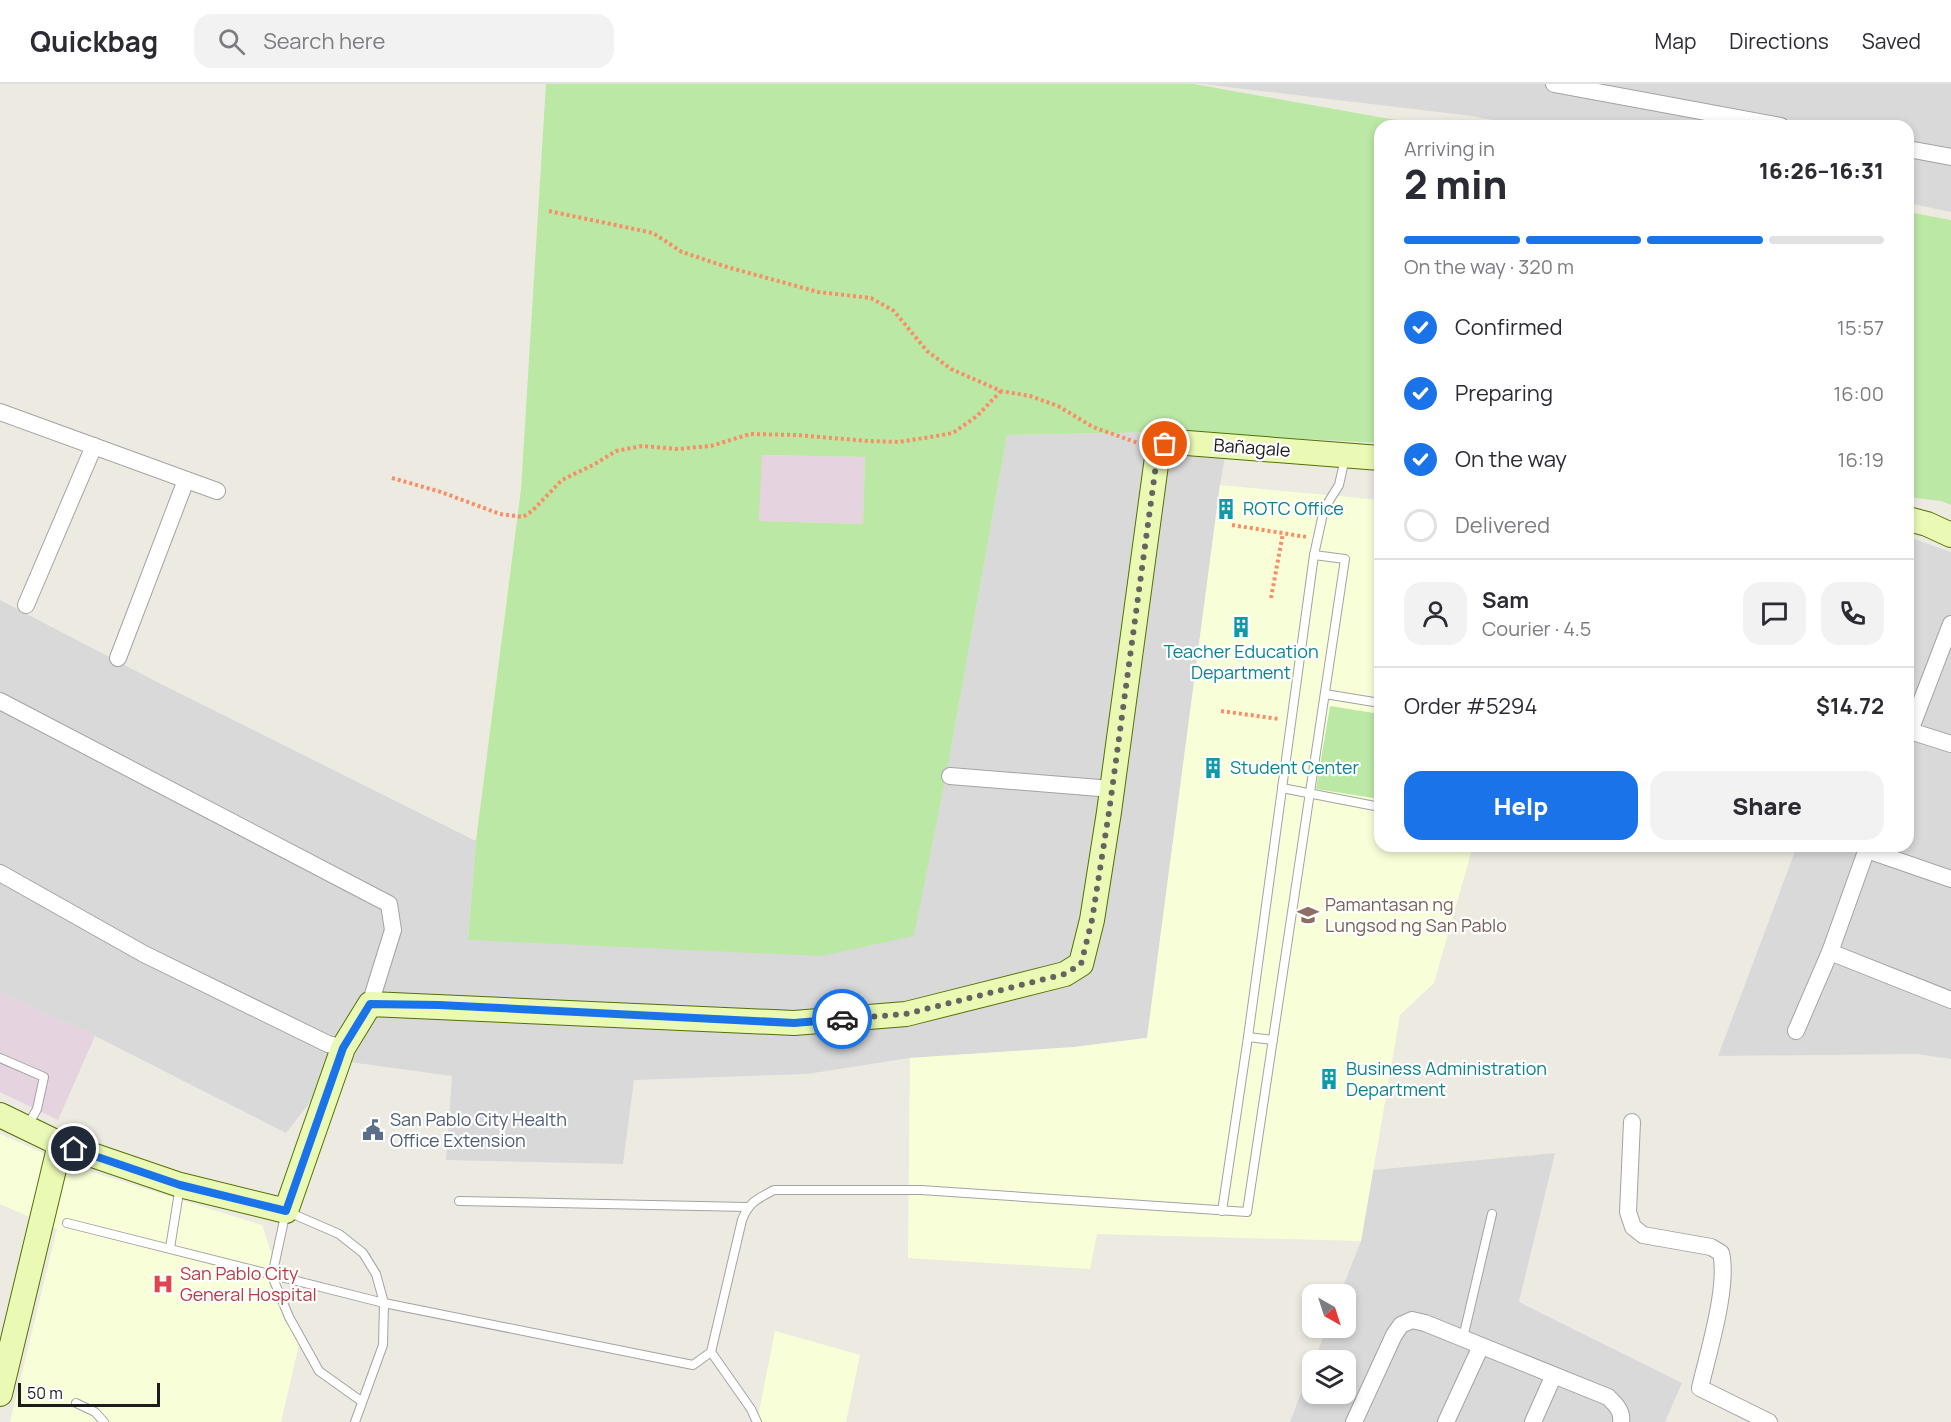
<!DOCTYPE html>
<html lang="en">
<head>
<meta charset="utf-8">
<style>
  body { margin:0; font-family:Manrope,sans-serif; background:#f2f2f3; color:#2b2b33; height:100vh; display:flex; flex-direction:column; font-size:22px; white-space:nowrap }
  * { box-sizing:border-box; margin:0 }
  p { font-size:20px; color:#7c7c81 }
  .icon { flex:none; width:33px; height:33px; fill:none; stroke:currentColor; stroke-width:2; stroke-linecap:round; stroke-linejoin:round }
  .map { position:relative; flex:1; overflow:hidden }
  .details { position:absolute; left:1374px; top:36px; width:540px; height:732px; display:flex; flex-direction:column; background:#fff; border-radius:18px; box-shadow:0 3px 9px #0003 }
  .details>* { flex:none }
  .needle { width:39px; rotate:141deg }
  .controls { position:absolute; left:1302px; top:1200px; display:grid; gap:12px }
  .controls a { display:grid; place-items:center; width:54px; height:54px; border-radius:12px; background:#fff; box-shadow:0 3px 9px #0003; font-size:30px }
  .scale { position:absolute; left:18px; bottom:15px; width:142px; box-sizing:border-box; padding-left:6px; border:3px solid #1c1c1c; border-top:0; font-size:16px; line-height:21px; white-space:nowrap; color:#1c1c1c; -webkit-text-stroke:4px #fff; paint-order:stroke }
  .pin { position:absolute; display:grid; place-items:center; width:51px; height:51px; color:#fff; margin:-26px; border:3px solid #fff; border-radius:50%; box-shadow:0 2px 6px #0007 }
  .courier { position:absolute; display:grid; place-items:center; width:60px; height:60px; margin:-30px; border:4px solid #1a73e8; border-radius:50%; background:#fff; color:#222; box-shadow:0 2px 8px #0007 }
  .headline em { font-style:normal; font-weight:800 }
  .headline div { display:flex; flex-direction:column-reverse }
  .headline { display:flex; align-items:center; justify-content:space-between; height:102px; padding:0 30px }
  h1 { font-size:39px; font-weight:800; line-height:45px }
  .bar { display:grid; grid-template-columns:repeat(4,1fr); gap:9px 6px; align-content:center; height:72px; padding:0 30px }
  .bar i { height:8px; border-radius:4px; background:#e1e1e2 }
  .bar .on { background:#1a73e8 }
  .bar p { grid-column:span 4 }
  .line { display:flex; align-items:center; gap:15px; padding:0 30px; border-top:2px solid #e1e1e2 }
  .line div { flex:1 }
  .round { display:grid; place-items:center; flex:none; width:63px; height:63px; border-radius:18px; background:#f2f2f3 }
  ol { padding:0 30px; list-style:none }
  li { display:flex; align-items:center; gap:18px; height:66px }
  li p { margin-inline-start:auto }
  li .icon { padding:6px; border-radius:50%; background:#1a73e8; color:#fff; stroke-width:4 }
  li:last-child { color:#7c7c81 }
  li i { width:33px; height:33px; border:3px solid #e1e1e2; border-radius:50% }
  .button { display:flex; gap:12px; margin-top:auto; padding:12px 30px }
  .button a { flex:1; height:69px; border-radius:18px; background:#1a73e8; color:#fff; font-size:24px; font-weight:800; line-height:69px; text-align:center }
  .button a+a { background:#f2f2f3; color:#2b2b33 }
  header { display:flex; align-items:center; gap:36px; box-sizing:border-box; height:84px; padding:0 30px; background:#fff; border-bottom:2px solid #e1e1e2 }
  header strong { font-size:28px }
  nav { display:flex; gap:33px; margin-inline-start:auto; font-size:21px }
  .search { width:420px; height:54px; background:#f2f2f3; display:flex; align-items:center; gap:15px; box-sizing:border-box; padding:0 21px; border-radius:18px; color:#7c7c81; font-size:22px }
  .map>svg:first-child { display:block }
</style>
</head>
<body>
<header>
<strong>Quickbag</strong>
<div class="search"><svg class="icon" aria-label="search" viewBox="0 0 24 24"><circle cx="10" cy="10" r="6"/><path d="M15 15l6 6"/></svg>Search here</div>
<nav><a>Map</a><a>Directions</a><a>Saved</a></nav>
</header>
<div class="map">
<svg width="1951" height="1338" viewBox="0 0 1951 1338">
  <rect width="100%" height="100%" fill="#edebe1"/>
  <g fill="#dad9d9">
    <polygon points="1202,0 1951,0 1951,128 1908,119 1908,42 1523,42 1472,32"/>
    <polygon points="1174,348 1229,351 1220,401 1147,954 1074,963 910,974 807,990 634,996 623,1080 446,1076 452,992 342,977 286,1049 95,952 0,909 0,516 161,600 476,757 468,856 949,676 1007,351"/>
    <polygon points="1914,455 1951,468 1951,975 1916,970 1718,972 1797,762 1908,762 1908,471"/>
    <polygon points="1555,1069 1519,1218 1682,1299 1665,1338 1290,1338 1312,1280 1312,1310 1346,1310 1346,1276 1314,1276 1327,1244 1346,1244 1346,1210 1340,1210 1361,1157 1373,1086"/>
  </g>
  <g fill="#e6d3e0">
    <polygon points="761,371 865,373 863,440 759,437"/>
    <polygon points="0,909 95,952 58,1036 0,1008"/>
  </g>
  <g fill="#f8ffd8">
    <polygon points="1220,401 1380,416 1380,762 1473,762 1434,899 1400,931 1361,1157 1097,1150 1090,1185 908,1174 910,974 1074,963 1147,954"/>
    <polygon points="0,1050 72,1082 262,1141 300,1256 281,1338 10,1338 57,1145 0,1120"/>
    <polygon points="775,1247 860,1271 846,1338 757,1338"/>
  </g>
  <g fill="#bce8a6" fill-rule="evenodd">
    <path d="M546 0H1194L1429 42H1380V359L1174 348 1007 351 949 676 914 852 821 872 468 856 476 757 521 405ZM762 371 865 373 863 440 759 437Z"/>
    <polygon points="1908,128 1951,136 1951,421 1941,417 1908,413"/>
    <polygon points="1330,622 1380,630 1380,715 1316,705"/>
  </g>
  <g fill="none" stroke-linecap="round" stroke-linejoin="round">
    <defs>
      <g id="lane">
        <polyline points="1325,610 1380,619"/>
        <polyline points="1282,704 1380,723"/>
        <polyline points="1248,953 1273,956"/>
        <polyline points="0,974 44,993 37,1025 27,1043"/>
        <polyline points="459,1117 747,1123"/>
        <polyline points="1222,1127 1248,953 1314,471 1324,425 1339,401 1345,374"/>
        <path d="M67 1139 384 1219 693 1281 711 1268 742 1136C749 1118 757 1115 774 1106H921L1247 1128 1345 475 1314 471"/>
        <polyline points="170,1164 180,1102"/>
        <polyline points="1463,1254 1492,1130"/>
        <polyline points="711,1268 751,1325 757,1338"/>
        <polyline points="76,1319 95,1328 104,1338"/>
        <polyline points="355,1338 383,1261 384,1219 376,1190 363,1169 339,1150 286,1127 272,1192 289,1233 319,1287 361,1317"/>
      </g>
      <g id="street">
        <polyline points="1554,0 1781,42"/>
        <polyline points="1908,65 1951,73"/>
        <polyline points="0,328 217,407"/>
        <polyline points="26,521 94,362"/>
        <polyline points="118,574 186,396"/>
        <polyline points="0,617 389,820 393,846 370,920"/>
        <polyline points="1910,647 1951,660"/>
        <polyline points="1908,652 1951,540"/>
        <polyline points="950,692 1112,705"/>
        <polyline points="1867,766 1951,795"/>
        <polyline points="0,789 144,870 328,960 343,964"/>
        <polyline points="1830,868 1951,916"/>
        <polyline points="1796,947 1830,868 1868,762"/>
        <path d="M1632 1038 1628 1128 1633 1143 1643 1151 1711 1163 1721 1169C1729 1202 1708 1269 1700 1304L1769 1338"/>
        <path d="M1354 1338 1394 1251 1401 1241 1412 1236 1425 1239 1608 1313C1615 1320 1623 1327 1621 1338"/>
        <polyline points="1446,1338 1481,1262"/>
        <polyline points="1533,1338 1553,1293"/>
      </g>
      <g id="secondary">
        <polyline points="1908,435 1927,440 1951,451"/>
        <polyline points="0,1031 60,1060 180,1101 286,1127 343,964 370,920 794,939 906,930 1065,890 1081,880 1092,836 1109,728 1158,366 1165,360 1174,358 1380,374"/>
        <polyline points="0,1310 60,1060"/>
      </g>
    </defs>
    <use href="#lane" stroke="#a3a3a3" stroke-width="10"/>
    <use href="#street" stroke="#a3a3a3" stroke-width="18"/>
    <use href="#secondary" stroke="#537005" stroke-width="26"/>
    <g stroke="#f98e66" stroke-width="4" stroke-dasharray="3 3" stroke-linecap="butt">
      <polyline points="549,127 653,149 682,168 727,183 818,208 871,214 894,227 927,267 951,285 1001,307 1030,312 1058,322 1093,343 1141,360"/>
      <polyline points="392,394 441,408 500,430 523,433 532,427 562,396 595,380 616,367 642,362 677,365 711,362 750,350 797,351 869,357 899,358 930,353 953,349 977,332 1001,307"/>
      <polyline points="1232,441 1307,453"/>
      <polyline points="1271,514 1283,449"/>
      <polyline points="1273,571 1289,572"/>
      <polyline points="1221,627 1279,635"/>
    </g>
    <use href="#lane" stroke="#fff" stroke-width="8"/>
    <use href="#street" stroke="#fff" stroke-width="16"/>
    <use href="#secondary" stroke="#eaf9b3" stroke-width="24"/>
  </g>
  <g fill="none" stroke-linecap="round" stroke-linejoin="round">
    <polyline stroke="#656461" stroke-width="6" stroke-dasharray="0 10.8" points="842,935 906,930 1065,890 1081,880 1092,836 1109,728 1158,366 1165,360"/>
    <polyline stroke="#1a73e8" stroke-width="8" points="74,1065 180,1101 286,1127 343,964 370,920 439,921 794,939 842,935"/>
  </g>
  <defs>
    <symbol id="building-bare" viewBox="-9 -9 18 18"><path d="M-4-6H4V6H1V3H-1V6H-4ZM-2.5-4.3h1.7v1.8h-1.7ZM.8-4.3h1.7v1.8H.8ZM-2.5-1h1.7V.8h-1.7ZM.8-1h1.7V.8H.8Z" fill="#0f9aa8" stroke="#fff" stroke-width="2.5" paint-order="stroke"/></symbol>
    <symbol id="university-bare" viewBox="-9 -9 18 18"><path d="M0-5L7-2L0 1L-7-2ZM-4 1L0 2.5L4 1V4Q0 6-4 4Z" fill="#8d6e63" stroke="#fff" stroke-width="2.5" paint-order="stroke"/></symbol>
    <symbol id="civic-bare" viewBox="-9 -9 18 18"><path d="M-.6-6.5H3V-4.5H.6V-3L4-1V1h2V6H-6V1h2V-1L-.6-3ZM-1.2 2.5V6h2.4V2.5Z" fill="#5c6f8a" stroke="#fff" stroke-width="2.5" paint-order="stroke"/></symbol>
    <symbol id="hospital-bare" viewBox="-9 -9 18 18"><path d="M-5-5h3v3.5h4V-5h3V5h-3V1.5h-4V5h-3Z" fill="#e0444e" stroke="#fff" stroke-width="2.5" paint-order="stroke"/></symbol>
  </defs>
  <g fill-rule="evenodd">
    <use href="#building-bare" x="1211" y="410" width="30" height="30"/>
    <use href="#building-bare" x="1226" y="528" width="30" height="30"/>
    <use href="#building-bare" x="1198" y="669" width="30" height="30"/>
    <use href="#university-bare" x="1293" y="816" width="30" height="30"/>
    <use href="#building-bare" x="1314" y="980" width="30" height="30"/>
    <use href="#civic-bare" x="358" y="1031" width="30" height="30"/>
    <use href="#hospital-bare" x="148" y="1185" width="30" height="30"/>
  </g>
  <g text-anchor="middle" stroke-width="4.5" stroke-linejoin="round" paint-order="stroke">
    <g font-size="18" fill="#1c1c1c" stroke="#fff">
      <text transform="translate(1252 364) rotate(4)" y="6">Bañagale</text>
    </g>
    <g font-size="18" fill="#0d838f" stroke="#fff" text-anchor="start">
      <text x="1243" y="431">ROTC Office</text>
      <text x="1241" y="574" text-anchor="middle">Teacher Education<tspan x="1241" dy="21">Department</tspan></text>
      <text x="1230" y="690">Student Center</text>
      <text x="1346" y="991">Business Administration<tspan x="1346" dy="21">Department</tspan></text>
    </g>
    <g font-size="18" fill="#785e54" stroke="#fff" text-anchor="start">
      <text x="1325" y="827">Pamantasan ng<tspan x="1325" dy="21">Lungsod ng San Pablo</tspan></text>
    </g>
    <g font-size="18" fill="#4e5e75" stroke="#fff" text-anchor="start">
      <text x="390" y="1042">San Pablo City Health<tspan x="390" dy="21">Office Extension</tspan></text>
    </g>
    <g font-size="18" fill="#be3a42" stroke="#fff" text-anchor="start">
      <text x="180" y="1196">San Pablo City<tspan x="180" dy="21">General Hospital</tspan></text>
    </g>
  </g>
</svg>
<div class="controls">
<a><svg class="needle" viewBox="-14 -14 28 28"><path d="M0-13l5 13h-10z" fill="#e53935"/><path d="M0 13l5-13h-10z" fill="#7c7c81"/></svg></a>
<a><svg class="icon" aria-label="layers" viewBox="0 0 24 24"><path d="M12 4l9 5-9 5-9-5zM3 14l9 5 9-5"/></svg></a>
</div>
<div class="scale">50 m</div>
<div class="pin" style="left:1165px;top:360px;background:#ea580c"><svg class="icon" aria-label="bag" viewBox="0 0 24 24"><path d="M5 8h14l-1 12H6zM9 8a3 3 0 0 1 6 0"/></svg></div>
<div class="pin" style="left:74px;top:1065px;background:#1f2937"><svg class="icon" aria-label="home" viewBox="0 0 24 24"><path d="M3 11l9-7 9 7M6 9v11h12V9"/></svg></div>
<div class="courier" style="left:842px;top:935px"><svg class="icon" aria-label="car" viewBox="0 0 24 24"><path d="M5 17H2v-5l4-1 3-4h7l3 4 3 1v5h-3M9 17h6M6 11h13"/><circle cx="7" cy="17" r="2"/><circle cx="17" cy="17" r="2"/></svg></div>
<section class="details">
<div class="headline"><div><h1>2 min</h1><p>Arriving in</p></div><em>16:26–16:31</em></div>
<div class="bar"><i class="on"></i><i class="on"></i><i class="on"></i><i></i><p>On the way · 320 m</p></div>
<ol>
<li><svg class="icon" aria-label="check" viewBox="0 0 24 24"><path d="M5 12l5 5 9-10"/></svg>Confirmed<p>15:57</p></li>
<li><svg class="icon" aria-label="check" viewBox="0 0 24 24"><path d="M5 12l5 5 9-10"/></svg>Preparing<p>16:00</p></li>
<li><svg class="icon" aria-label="check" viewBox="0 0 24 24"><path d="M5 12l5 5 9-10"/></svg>On the way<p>16:19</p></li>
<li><i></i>Delivered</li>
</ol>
<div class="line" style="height:108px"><a class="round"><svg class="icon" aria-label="person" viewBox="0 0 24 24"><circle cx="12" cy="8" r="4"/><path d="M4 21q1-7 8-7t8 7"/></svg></a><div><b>Sam</b><p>Courier · 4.5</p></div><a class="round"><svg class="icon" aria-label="chat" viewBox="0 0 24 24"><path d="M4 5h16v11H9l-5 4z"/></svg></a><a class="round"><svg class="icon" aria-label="phone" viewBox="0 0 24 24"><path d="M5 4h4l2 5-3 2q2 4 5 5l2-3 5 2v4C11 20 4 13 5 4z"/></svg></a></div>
<div class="line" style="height:78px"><div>Order #5294</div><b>$14.72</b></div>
<div class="button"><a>Help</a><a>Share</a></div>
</section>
</div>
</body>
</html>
